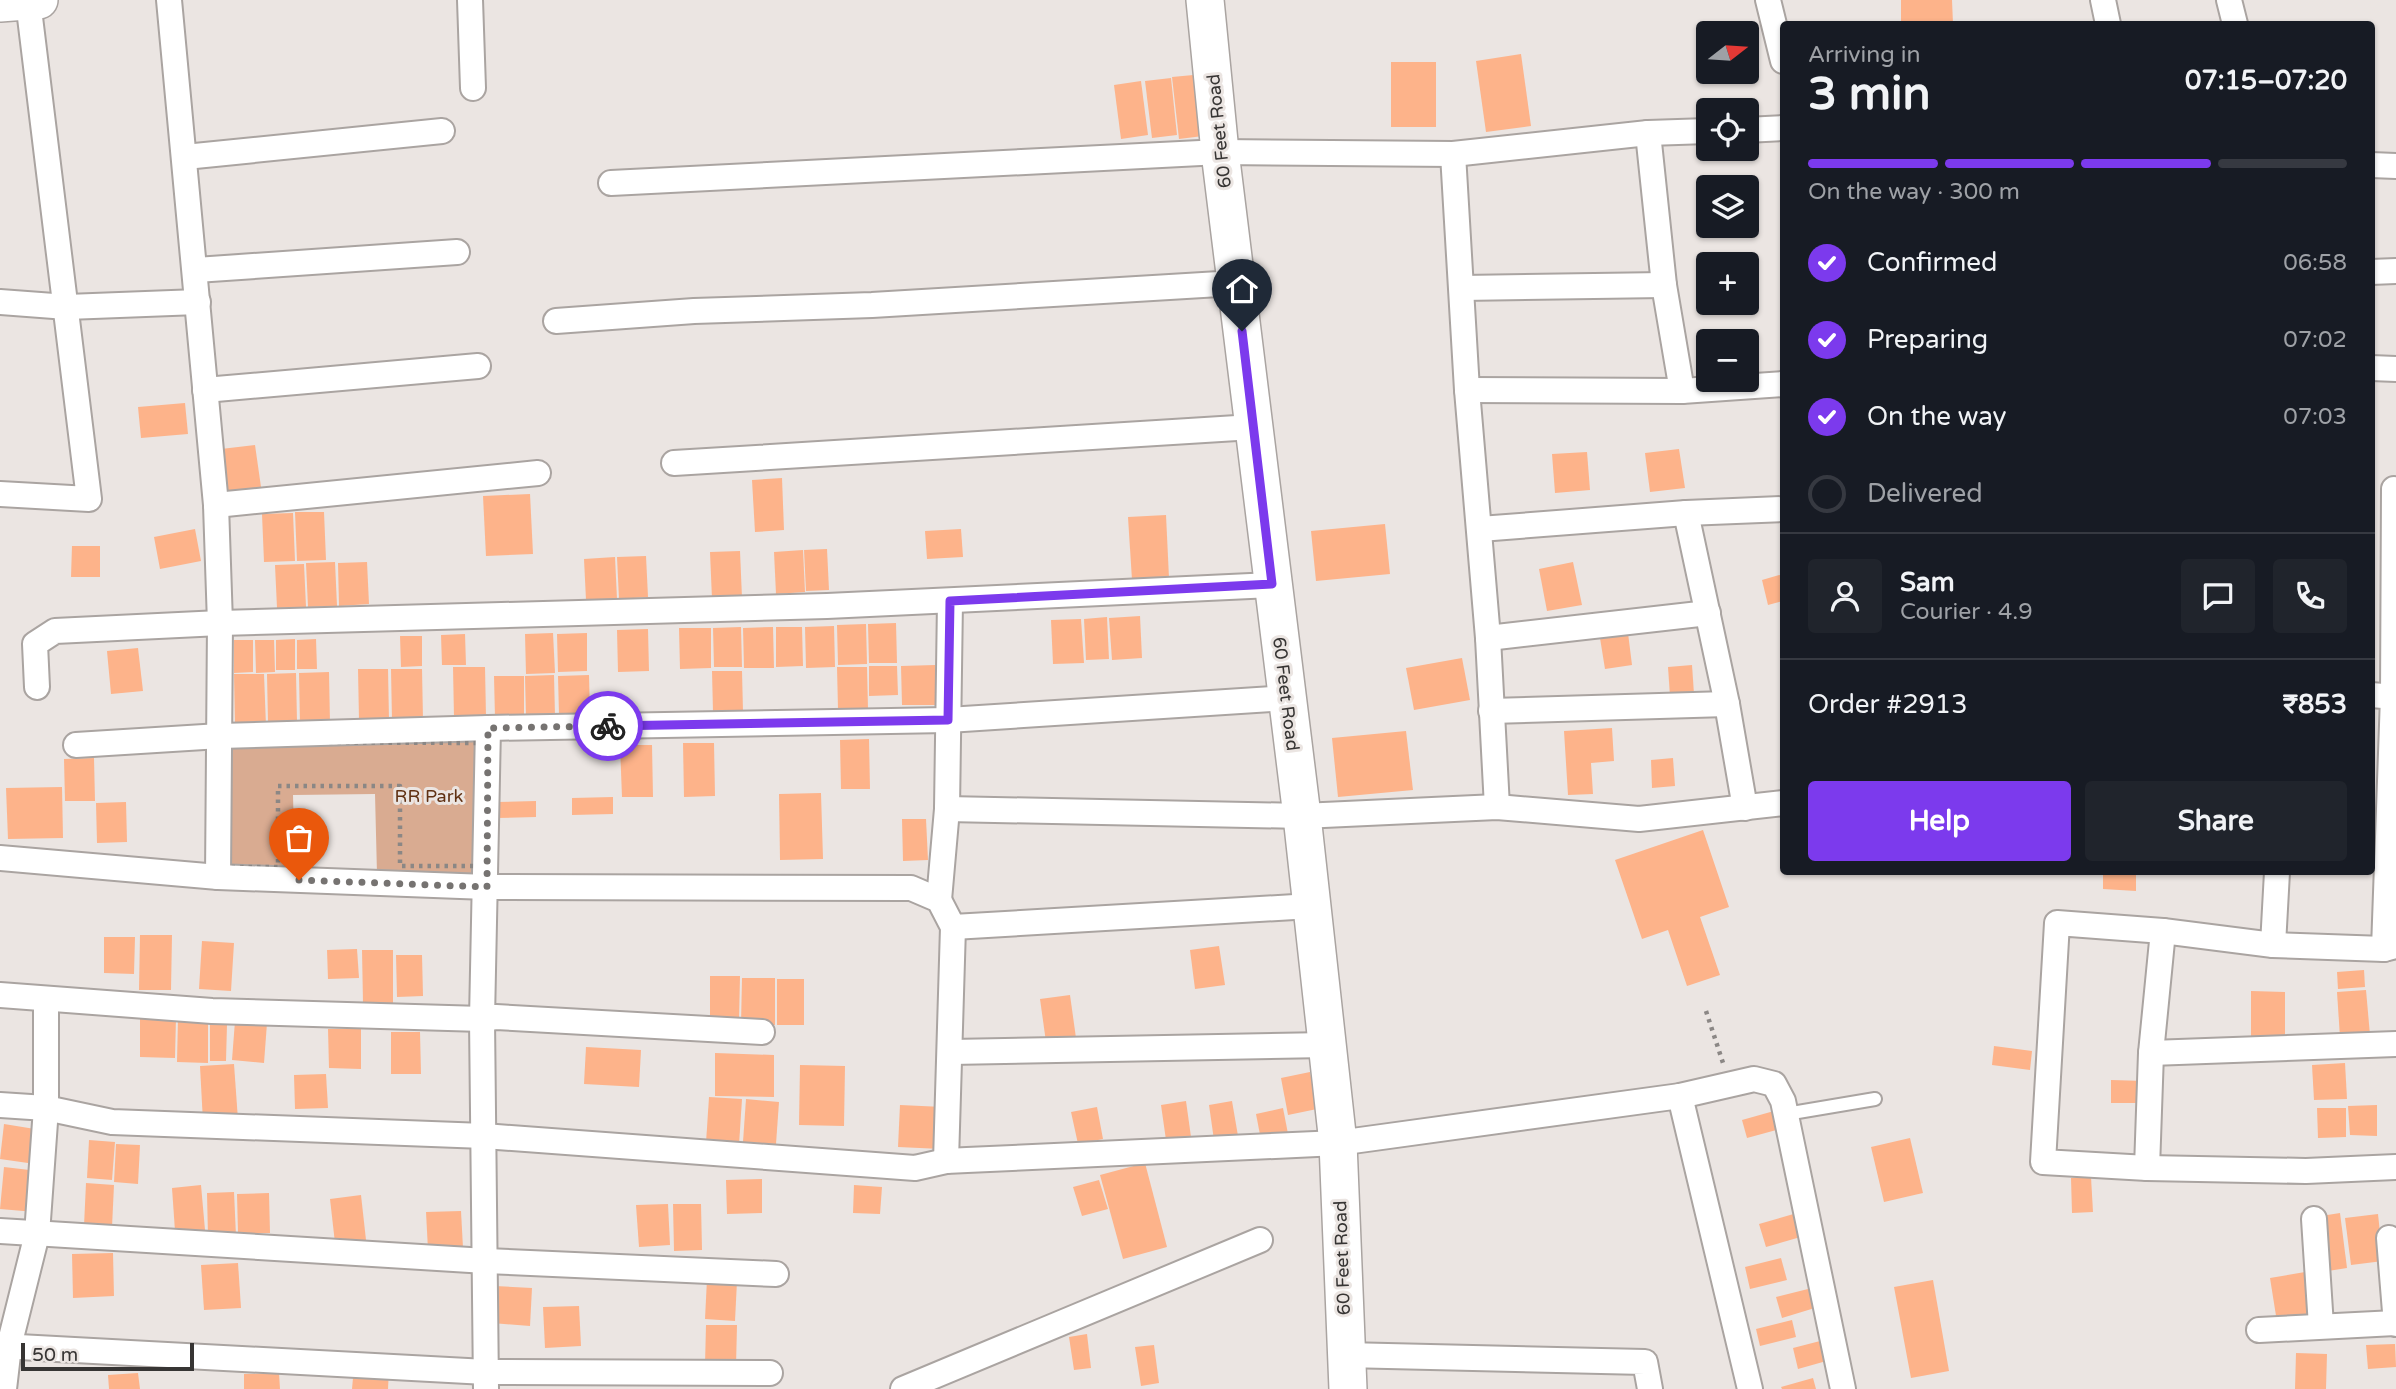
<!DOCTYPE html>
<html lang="en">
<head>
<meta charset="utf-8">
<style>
  body { margin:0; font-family:"Varela Round",sans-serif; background:#20242c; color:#f1f3f6; height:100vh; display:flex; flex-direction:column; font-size:26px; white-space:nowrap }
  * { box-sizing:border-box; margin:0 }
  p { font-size:23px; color:#9ea1a6 }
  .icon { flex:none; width:38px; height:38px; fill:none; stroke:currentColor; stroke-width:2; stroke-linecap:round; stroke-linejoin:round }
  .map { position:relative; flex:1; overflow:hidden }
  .details { position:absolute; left:1780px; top:21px; width:595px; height:854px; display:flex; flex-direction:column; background:#171b24; border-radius:7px; box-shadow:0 2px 5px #0004 }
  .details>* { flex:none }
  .needle { width:46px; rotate:73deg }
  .tools { position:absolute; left:1696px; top:21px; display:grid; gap:14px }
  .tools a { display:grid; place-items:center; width:63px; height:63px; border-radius:7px; background:#171b24; box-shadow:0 2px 5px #0004; font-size:35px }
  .scale { position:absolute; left:21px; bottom:18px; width:173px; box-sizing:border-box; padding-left:7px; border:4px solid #373534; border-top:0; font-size:19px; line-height:24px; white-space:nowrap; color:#373534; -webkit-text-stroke:5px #ebe5e2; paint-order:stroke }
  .pin { position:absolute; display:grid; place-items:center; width:60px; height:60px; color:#fff; margin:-72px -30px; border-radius:50% 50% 50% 0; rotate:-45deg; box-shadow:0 0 7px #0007 }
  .pin .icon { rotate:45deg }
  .courier { position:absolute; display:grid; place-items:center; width:70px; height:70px; margin:-35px; border:5px solid #7c3aed; border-radius:50%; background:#fff; color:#222; box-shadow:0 2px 9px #0007 }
  .summary em { font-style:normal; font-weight:700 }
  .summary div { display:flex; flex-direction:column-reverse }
  .summary { display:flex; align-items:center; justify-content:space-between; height:119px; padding:0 28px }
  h1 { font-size:46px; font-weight:700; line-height:52px }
  .bar { display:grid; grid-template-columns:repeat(4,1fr); gap:10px 7px; align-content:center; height:84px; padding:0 28px }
  .bar i { height:9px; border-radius:5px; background:#363941 }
  .bar .on { background:#7c3aed }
  .bar p { grid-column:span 4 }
  .line { display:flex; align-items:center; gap:18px; padding:0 28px; border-top:2px solid #363941 }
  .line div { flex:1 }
  .round { display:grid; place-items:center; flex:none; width:74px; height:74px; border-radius:7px; background:#20242c }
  ol { padding:0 28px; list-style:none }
  li { display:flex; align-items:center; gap:21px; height:77px }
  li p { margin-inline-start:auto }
  li .icon { padding:7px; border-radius:50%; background:#7c3aed; color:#fff; stroke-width:4 }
  li:last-child { color:#9ea1a6 }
  li i { width:38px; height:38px; border:4px solid #363941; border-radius:50% }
  .button { display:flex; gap:14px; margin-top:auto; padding:14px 28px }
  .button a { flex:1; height:80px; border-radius:7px; background:#7c3aed; color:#fff; font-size:28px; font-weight:700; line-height:80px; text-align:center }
  .button a+a { background:#20242c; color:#f1f3f6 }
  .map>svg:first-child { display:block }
</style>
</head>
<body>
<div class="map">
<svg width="2396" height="1389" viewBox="0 0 2396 1389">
  <rect width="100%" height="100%" fill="#ebe5e2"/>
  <polygon fill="#d9ab91" points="225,739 483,740 483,874 377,874 375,794 293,795 295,874 225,873"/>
  <g fill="#fdb38a">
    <polygon points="1901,0 1952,0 1953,24 1901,24"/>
    <polygon points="1521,54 1531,126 1486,132 1476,61"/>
    <rect x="1391" y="62" width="45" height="65"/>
    <polygon points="1204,74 1211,135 1179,139 1172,77"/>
    <polygon points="1171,78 1177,135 1152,138 1145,81"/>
    <polygon points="1141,81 1148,135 1121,139 1114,85"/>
    <polygon points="185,403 188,434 141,438 138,407"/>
    <polygon points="255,445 261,487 227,492 221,449"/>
    <polygon points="1679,449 1685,488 1650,492 1645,453"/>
    <polygon points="1587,452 1590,490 1555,493 1552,454"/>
    <polygon points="782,478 784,530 755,532 752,480"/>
    <polygon points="530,494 533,554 486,556 483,496"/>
    <polygon points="295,512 324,512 326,560 297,561"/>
    <polygon points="293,513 295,561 264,562 262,514"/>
    <polygon points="1166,515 1169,578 1132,580 1128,517"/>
    <polygon points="1385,524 1390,574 1316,581 1311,531"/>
    <polygon points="195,529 201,561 160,569 154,537"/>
    <polygon points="961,529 963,557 927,559 925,531"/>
    <polygon points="72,546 100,546 100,577 71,577"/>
    <polygon points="827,549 829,590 806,591 804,550"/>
    <polygon points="803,550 805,592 776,594 774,552"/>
    <polygon points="740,551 742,598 712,599 710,552"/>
    <polygon points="646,556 648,597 619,599 617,557"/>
    <polygon points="615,557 617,599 586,600 584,559"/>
    <polygon points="335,562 337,606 308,607 306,563"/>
    <polygon points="367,562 369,604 339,606 338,563"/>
    <polygon points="1573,562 1582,605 1547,611 1539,569"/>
    <polygon points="304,564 306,607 277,608 275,565"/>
    <polygon points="1783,574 1783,601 1768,605 1762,580"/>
    <polygon points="1140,616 1142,658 1112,660 1109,618"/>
    <polygon points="1107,617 1109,659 1086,660 1084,619"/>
    <polygon points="1081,619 1084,663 1053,664 1051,620"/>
    <polygon points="896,623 897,663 869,663 868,624"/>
    <polygon points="866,624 867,664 838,665 837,625"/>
    <polygon points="834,626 835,667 806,668 805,627"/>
    <polygon points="741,627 742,667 714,667 713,628"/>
    <polygon points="773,627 774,668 744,668 743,628"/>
    <polygon points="776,627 802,627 803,666 776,667"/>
    <polygon points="679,628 711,628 711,668 680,669"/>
    <polygon points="648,629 649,671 618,672 617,630"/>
    <polygon points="553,633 555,673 526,674 525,634"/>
    <polygon points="587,633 587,671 558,672 557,634"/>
    <polygon points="1628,633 1632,665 1605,669 1600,638"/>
    <polygon points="465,634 466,665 442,665 441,635"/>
    <polygon points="400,636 422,636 422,666 401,667"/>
    <polygon points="295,639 295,670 276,670 276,640"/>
    <polygon points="316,639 317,669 297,669 297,640"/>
    <polygon points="234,640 253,640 253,672 234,673"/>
    <polygon points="255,640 274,640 275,672 256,673"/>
    <polygon points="138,648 143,691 111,694 107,651"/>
    <polygon points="1462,658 1470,700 1414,710 1406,668"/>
    <polygon points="935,665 936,705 902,705 901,666"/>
    <polygon points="1692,665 1694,694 1670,696 1668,667"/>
    <polygon points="869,666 897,666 898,695 869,696"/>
    <polygon points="453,667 485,667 486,717 454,718"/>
    <polygon points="837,667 867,667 868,709 838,709"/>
    <polygon points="358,669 388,669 389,720 359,720"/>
    <polygon points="391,669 422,669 423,720 392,721"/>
    <polygon points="712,671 742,671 743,712 713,712"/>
    <polygon points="329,672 330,724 300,725 299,673"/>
    <polygon points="296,673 297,722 268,722 267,674"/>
    <polygon points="234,674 264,674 266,726 235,726"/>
    <polygon points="554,675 555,716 526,717 525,676"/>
    <polygon points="589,675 590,715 559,715 558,676"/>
    <polygon points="494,676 524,676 524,717 495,718"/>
    <polygon points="1612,728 1614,761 1591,763 1593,794 1568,795 1564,731"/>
    <polygon points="1406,731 1413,790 1338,797 1332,738"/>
    <polygon points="869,739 870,789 841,789 840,740"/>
    <polygon points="683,743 714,743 715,796 684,797"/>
    <polygon points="620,745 652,745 653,797 622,797"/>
    <polygon points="94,758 95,801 65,801 64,759"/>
    <polygon points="1673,758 1675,786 1652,788 1651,760"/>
    <polygon points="62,787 63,838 8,839 6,788"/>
    <polygon points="821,793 823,859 780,860 779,794"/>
    <polygon points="613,797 613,814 572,815 572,798"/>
    <polygon points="536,801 536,817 497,818 497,802"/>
    <polygon points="126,802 127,842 97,843 96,803"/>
    <polygon points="902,819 926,819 928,860 903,861"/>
    <polygon points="1703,830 1729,907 1700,917 1720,975 1687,986 1668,930 1642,939 1615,860"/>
    <polygon points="2103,872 2136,872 2136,891 2103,889"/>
    <polygon points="140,935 172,935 171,990 139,990"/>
    <polygon points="104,937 135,937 134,974 104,973"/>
    <polygon points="202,941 234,943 231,991 199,989"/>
    <polygon points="1219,946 1225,985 1195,989 1190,950"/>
    <polygon points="357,949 359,978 328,979 327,950"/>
    <polygon points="362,950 393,950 393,1003 363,1003"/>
    <polygon points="396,955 422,955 423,996 397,997"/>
    <polygon points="2364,970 2365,987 2338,989 2337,972"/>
    <polygon points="710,976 740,976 739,1021 710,1020"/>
    <polygon points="742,978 775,978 775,1025 741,1025"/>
    <rect x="777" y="979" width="27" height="46"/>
    <polygon points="2366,990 2370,1035 2340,1037 2337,992"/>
    <polygon points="2251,991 2285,992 2285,1041 2251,1040"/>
    <polygon points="1070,995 1076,1038 1046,1042 1040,999"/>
    <polygon points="140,1016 176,1017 175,1058 140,1057"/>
    <polygon points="178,1018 208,1018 208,1063 177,1062"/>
    <polygon points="235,1021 267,1023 264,1063 232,1060"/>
    <polygon points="210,1023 227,1024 226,1061 210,1061"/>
    <polygon points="328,1029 361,1029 361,1069 329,1068"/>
    <polygon points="391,1032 420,1032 421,1074 391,1074"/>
    <polygon points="1994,1046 2032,1051 2030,1070 1992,1065"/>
    <polygon points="586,1047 641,1050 639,1087 584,1084"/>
    <polygon points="715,1053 774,1055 774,1097 715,1096"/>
    <polygon points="2345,1063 2347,1099 2314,1100 2312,1065"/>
    <polygon points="234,1064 238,1120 203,1122 200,1066"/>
    <polygon points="800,1065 845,1066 844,1126 799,1125"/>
    <polygon points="1310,1072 1317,1109 1288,1115 1281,1078"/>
    <polygon points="326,1074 328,1108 295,1109 294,1075"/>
    <polygon points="2111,1080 2145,1081 2145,1103 2111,1103"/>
    <polygon points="709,1097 742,1099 739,1145 706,1143"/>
    <polygon points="746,1099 779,1102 776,1144 743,1142"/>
    <polygon points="1186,1101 1191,1137 1166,1140 1161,1105"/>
    <polygon points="1232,1101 1238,1136 1214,1140 1209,1105"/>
    <polygon points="900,1105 943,1107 941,1149 898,1147"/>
    <polygon points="2377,1105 2377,1136 2350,1135 2348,1106"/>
    <polygon points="1097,1107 1103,1139 1078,1144 1071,1112"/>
    <polygon points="1283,1108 1289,1139 1262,1145 1256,1114"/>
    <polygon points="2317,1108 2346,1108 2346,1137 2318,1138"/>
    <polygon points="1774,1111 1780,1129 1747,1138 1742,1120"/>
    <polygon points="4,1124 41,1130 35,1164 0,1159"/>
    <polygon points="1910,1138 1923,1193 1884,1202 1871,1147"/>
    <polygon points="89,1140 115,1142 112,1180 87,1178"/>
    <polygon points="116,1144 140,1145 138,1184 114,1182"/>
    <polygon points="1145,1163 1167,1247 1123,1259 1100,1175"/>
    <polygon points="4,1167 38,1171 35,1212 0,1209"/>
    <polygon points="2091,1177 2093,1212 2072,1213 2071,1178"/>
    <polygon points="762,1179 762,1213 727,1214 726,1180"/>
    <polygon points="1099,1180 1108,1209 1082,1216 1073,1187"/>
    <polygon points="86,1183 114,1185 112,1227 84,1226"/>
    <polygon points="201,1185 205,1230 175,1231 172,1188"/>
    <polygon points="854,1185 882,1187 880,1214 853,1213"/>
    <polygon points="234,1192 236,1236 208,1237 207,1193"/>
    <polygon points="269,1193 270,1233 238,1233 237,1194"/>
    <polygon points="361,1195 366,1240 335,1243 330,1199"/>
    <polygon points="668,1204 670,1245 639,1247 636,1205"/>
    <polygon points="673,1204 701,1204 702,1250 674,1251"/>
    <polygon points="461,1211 463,1248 428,1250 426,1212"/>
    <polygon points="1797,1213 1804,1236 1766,1247 1759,1224"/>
    <polygon points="2340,1213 2347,1268 2328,1271 2321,1216"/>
    <polygon points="2378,1214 2383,1261 2351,1265 2345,1218"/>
    <polygon points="113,1253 114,1296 73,1298 72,1254"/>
    <polygon points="1781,1258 1787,1280 1750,1289 1745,1267"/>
    <polygon points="238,1263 241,1308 204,1310 201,1265"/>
    <polygon points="2305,1272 2312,1317 2277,1322 2270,1278"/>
    <polygon points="707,1279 737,1281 735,1321 705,1319"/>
    <polygon points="1933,1280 1949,1371 1911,1378 1894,1287"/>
    <polygon points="495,1286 532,1288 530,1326 492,1323"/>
    <polygon points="1812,1288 1818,1307 1782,1318 1776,1297"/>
    <polygon points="579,1306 581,1346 545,1348 543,1307"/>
    <polygon points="1792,1320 1796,1337 1760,1346 1756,1329"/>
    <polygon points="706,1325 737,1325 736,1366 705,1365"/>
    <polygon points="1087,1334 1091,1368 1074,1370 1069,1337"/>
    <polygon points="1824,1340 1830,1360 1798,1369 1793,1348"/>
    <polygon points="2395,1344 2396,1367 2368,1369 2366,1345"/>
    <polygon points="1154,1345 1159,1383 1141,1386 1135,1347"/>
    <polygon points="2296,1353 2327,1354 2326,1389 2295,1389"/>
    <polygon points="354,1367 389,1369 388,1389 352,1389"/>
    <polygon points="138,1373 140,1389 109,1389 108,1375"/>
    <polygon points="279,1373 280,1389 244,1389 244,1374"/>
    <polygon points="1813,1378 1816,1389 1782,1389 1781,1387"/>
  </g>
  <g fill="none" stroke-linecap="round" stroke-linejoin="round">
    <defs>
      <polyline id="lane" points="1786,1114 1875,1099"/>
      <g id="street">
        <polyline points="169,0 216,505 220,623 218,877"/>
        <polyline points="470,0 473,88"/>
        <polyline points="1768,0 1783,61"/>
        <polyline points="2103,0 2108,24"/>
        <polyline points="2229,0 2235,24"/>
        <polyline points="1746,130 1783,128"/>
        <polyline points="1648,133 1664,285 1682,391"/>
        <polyline points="1453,154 1467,390 1488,638 1497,807"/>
        <polyline points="185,157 442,131"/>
        <polyline points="2371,165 2396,166"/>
        <polyline points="611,183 1220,152 1453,154 1648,133 1708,131"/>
        <polyline points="196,270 457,252"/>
        <polyline points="2371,272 2396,271"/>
        <polyline points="1462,288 1664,285"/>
        <polyline points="0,302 67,307 198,302"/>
        <polyline points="556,321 694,311 872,305 1236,283"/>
        <polyline points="2371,368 2396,369"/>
        <polyline points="205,390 478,366"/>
        <polyline points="1467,390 1682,391 1783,384"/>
        <polyline points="674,463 1253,427"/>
        <polyline points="0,494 89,499 28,1"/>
        <polyline points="216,505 538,473"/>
        <polyline points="1686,513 1727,704 1745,808"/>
        <polyline points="1480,529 1686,513 1783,509"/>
        <polyline points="1488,638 1708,613"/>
        <polyline points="37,687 35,644 55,631 220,623 827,606 1272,585"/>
        <polyline points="2371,695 2396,697"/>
        <polyline points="1491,711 1727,704"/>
        <polyline points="76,745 220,736 488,728 948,720 1286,698"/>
        <polyline points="947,809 1302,816 1497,807 1639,819 1783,803"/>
        <polyline points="0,858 218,877 487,887 911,888 939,900 953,927 946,1161"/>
        <polyline points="939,900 947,809 950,601"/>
        <polyline points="953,927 1311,906"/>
        <polyline points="2273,945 2277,872"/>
        <polyline points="2396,946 2384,949 2273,945 2163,931 2057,923 2043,1162 2147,1168 2306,1171 2396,1167"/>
        <polyline points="2384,949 2393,697 2394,489"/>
        <polyline points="0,995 212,1011 482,1019 496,1017 762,1032"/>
        <polyline points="951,1052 1327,1045"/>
        <polyline points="2151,1053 2396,1044"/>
        <polyline points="1680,1096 1750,1389"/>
        <polyline points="0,1105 46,1108 112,1122 484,1136 915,1168 946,1161 967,1160 1338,1143 1680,1096 1754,1079 1774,1084 1783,1101 1843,1389"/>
        <polyline points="2147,1168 2151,1053 2163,931"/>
        <polyline points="2314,1219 2321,1326"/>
        <polyline points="0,1231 486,1261 776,1274"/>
        <polyline points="2389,1238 2396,1324"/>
        <polyline points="2259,1330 2395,1323"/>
        <polyline points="0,1346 486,1372 770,1373"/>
        <polyline points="1345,1355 1645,1362 1650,1389"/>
        <polyline points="4,1389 9,1346 37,1234 46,1108 46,999"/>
        <polyline points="486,1389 482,1019 488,728"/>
        <polyline points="903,1389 1260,1240"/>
      </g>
      <g id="secondary">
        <polyline points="1205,0 1220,152 1302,816 1338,1143 1348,1389"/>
        <polyline points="0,3 39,0"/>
      </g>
    </defs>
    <use href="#lane" stroke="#aaa4a1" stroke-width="16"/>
    <use href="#street" stroke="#aaa4a1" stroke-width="28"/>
    <use href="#secondary" stroke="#aaa4a1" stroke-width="40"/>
    <g stroke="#8b8785" stroke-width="4.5" stroke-dasharray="3.5 5" stroke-linecap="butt">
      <polygon points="227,742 480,743 480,866 400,866 400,786 278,786 278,867 227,867"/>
      <polyline points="1706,1011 1723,1063"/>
    </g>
    <use href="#lane" stroke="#fff" stroke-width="12"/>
    <use href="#street" stroke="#fff" stroke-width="24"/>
    <use href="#secondary" stroke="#fff" stroke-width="37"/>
  </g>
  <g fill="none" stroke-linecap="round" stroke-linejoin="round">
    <polyline stroke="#767371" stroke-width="7" stroke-dasharray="0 12.6" points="299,880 487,887 488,728 608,726"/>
    <polyline stroke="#7c3aed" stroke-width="9" points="608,726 948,720 950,601 1272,584 1242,331"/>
  </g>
  <g text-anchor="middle" stroke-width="6" stroke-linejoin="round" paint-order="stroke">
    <g font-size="18" fill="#373534" stroke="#ebe5e2">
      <text transform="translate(1219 131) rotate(-96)" y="6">60 Feet Road</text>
      <text transform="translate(1286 694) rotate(83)" y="6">60 Feet Road</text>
      <text transform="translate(1342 1258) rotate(-92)" y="6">60 Feet Road</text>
    </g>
    <g font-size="18" fill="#603113" stroke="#ebe5e2">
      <text x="429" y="802">RR Park</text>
    </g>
  </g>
</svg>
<div class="tools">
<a><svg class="needle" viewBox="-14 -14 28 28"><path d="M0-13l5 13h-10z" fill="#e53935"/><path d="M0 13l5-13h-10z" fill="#9ea1a6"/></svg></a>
<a><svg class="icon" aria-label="locate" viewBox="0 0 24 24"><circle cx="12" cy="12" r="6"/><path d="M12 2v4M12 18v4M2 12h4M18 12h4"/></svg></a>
<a><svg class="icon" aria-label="layers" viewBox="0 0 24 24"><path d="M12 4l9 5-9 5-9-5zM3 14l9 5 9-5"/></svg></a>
<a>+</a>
<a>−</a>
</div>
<div class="scale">50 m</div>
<div class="pin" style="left:299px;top:880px;background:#ea580c"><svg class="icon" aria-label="bag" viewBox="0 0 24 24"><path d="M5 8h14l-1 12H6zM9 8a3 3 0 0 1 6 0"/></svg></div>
<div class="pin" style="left:1242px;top:331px;background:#1f2937"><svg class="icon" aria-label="home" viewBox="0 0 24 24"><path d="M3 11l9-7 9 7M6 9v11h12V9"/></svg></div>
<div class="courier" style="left:608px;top:726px"><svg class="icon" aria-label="bike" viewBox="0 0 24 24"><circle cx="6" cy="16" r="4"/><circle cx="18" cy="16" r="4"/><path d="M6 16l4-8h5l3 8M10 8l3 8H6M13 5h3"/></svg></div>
<section class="details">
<div class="summary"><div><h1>3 min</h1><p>Arriving in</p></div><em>07:15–07:20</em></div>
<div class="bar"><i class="on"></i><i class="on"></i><i class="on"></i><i></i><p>On the way · 300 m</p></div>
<ol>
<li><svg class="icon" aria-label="check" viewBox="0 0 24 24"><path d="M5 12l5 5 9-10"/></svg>Confirmed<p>06:58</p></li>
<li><svg class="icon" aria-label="check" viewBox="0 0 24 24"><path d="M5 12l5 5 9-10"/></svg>Preparing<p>07:02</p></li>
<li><svg class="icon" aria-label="check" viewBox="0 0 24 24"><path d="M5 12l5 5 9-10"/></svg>On the way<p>07:03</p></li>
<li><i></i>Delivered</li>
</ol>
<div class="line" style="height:126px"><a class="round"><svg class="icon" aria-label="person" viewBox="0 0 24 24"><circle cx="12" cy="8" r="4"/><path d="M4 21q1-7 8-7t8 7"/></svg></a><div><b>Sam</b><p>Courier · 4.9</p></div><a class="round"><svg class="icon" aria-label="chat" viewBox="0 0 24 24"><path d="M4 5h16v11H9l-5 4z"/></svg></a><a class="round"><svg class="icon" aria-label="phone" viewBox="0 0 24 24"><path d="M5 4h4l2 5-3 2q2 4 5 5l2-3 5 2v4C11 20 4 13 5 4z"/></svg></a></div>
<div class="line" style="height:91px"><div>Order #2913</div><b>₹853</b></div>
<div class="button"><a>Help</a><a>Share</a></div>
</section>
</div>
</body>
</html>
